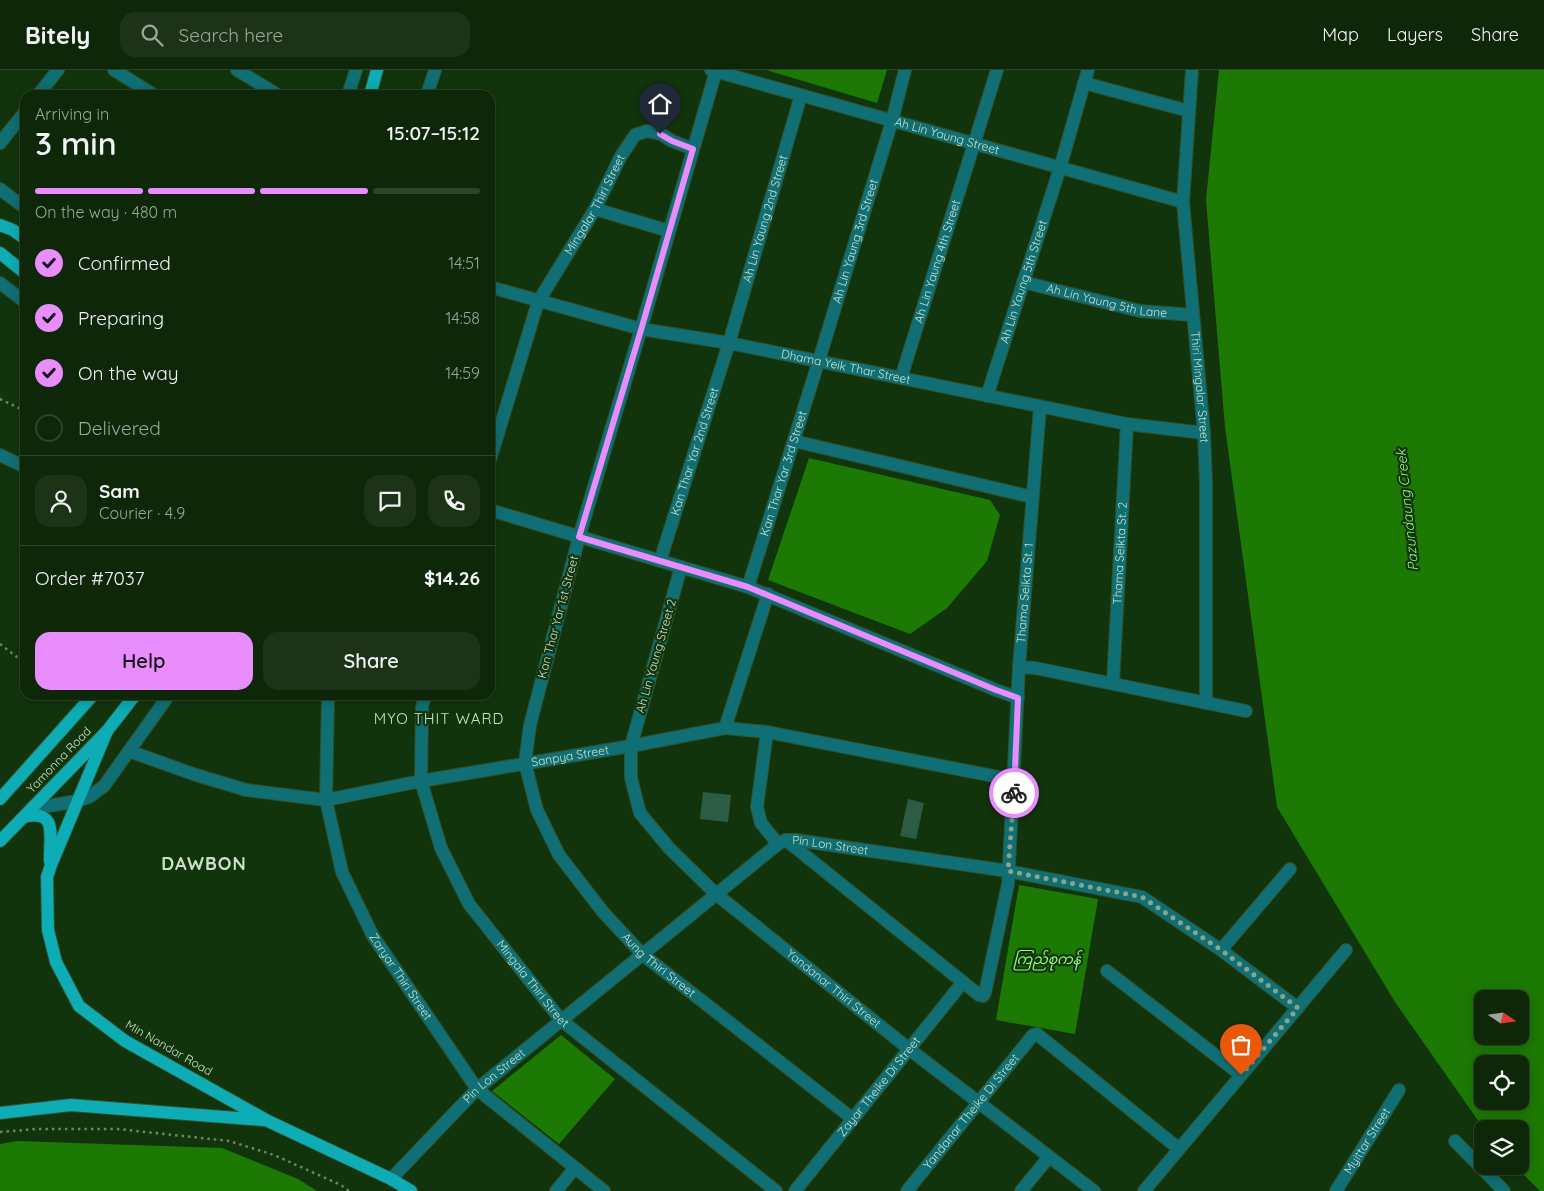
<!DOCTYPE html>
<html lang="en">
<head>
<meta charset="utf-8">
<style>
  body { margin:0; font-family:Quicksand,"Noto Sans Myanmar",sans-serif; background:#1c3317; color:#f1f3f6; height:100vh; display:flex; flex-direction:column; font-size:19px; white-space:nowrap }
  * { box-sizing:border-box; margin:0 }
  p { font-size:16px; color:#9ba59c }
  .icon { flex:none; width:28px; height:28px; fill:none; stroke:currentColor; stroke-width:2; stroke-linecap:round; stroke-linejoin:round }
  .map { position:relative; flex:1; overflow:hidden }
  .details { position:absolute; left:20px; top:20px; width:475px; height:610px; display:flex; flex-direction:column; background:#0e2709; border-radius:15px; box-shadow:0 2px 12px #0003,0 0 0 1px #2e442a }
  .details>* { flex:none }
  .needle { width:32px; rotate:103deg }
  .controls { position:absolute; left:1474px; top:920px; display:grid; gap:10px }
  .controls a { display:grid; place-items:center; width:55px; height:55px; border-radius:10px; background:#0e2709; box-shadow:0 2px 12px #0003,0 0 0 1px #2e442a; font-size:25px }
  .pin { position:absolute; display:grid; place-items:center; width:42px; height:42px; color:#fff; margin:-51px -21px; border-radius:50% 50% 50% 0; rotate:-45deg; box-shadow:0 0 5px #0007 }
  .pin .icon { rotate:45deg }
  .courier { position:absolute; display:grid; place-items:center; width:50px; height:50px; margin:-25px; border:4px solid #ea8dfc; border-radius:50%; background:#fff; color:#222; box-shadow:0 1px 6px #0007 }
  .overview em { font-style:normal; font-weight:600 }
  .overview div { display:flex; flex-direction:column-reverse }
  .overview { display:flex; align-items:center; justify-content:space-between; height:85px; padding:0 15px }
  h1 { font-size:32px; font-weight:600; line-height:38px }
  .bar { display:grid; grid-template-columns:repeat(4,1fr); gap:8px 5px; align-content:center; height:60px; padding:0 15px }
  .bar i { height:6px; border-radius:4px; background:#2e442a }
  .bar .on { background:#ea8dfc }
  .bar p { grid-column:span 4 }
  .line { display:flex; align-items:center; gap:12px; padding:0 15px; border-top:1px solid #2e442a }
  .line div { flex:1 }
  .round { display:grid; place-items:center; flex:none; width:52px; height:52px; border-radius:15px; background:#1c3317 }
  ol { padding:0 15px; list-style:none }
  li { display:flex; align-items:center; gap:15px; height:55px }
  li p { margin-inline-start:auto }
  li .icon { padding:5px; border-radius:50%; background:#ea8dfc; color:#111; stroke-width:4 }
  li:last-child { color:#9ba59c }
  li i { width:28px; height:28px; border:2px solid #2e442a; border-radius:50% }
  .cta { display:flex; gap:10px; margin-top:auto; padding:10px 15px }
  .cta a { flex:1; height:58px; border-radius:15px; background:#ea8dfc; color:#111; font-size:20px; font-weight:600; line-height:58px; text-align:center }
  .cta a+a { background:#1c3317; color:#f1f3f6 }
  header { display:flex; align-items:center; gap:30px; box-sizing:border-box; height:70px; padding:0 25px; background:#0e2709; border-bottom:1px solid #2e442a }
  header strong { font-size:24px }
  nav { display:flex; gap:28px; margin-inline-start:auto; font-size:18px }
  .search { width:350px; height:45px; background:#1c3317; display:flex; align-items:center; gap:12px; box-sizing:border-box; padding:0 18px; border-radius:15px; color:#9ba59c; font-size:19px }
  .map>svg:first-child { display:block }
</style>
</head>
<body>
<header>
<strong>Bitely</strong>
<div class="search"><svg class="icon" aria-label="search" viewBox="0 0 24 24"><circle cx="10" cy="10" r="6"/><path d="M15 15l6 6"/></svg>Search here</div>
<nav><a>Map</a><a>Layers</a><a>Share</a></nav>
</header>
<div class="map">
<svg width="1544" height="1121" viewBox="0 0 1544 1121">
  <rect width="100%" height="100%" fill="#12340c"/>
  <g fill="#1c7903" fill-rule="evenodd">
    <polygon points="766,0 887,0 877,33"/>
    <path d="M1219 0H1544V1121H1540L1515 1096H1520V1059H1484L1395 932 1277 737 1225 357 1206 130ZM1482 929H1520V966H1482ZM1482 994H1520V1031H1482Z"/>
    <polygon points="809,388 990,430 1000,445 987,491 947,538 910,564 768,510"/>
    <polygon points="1019,815 1098,829 1075,964 996,950"/>
    <polygon points="561,965 615,1009 559,1074 492,1021"/>
    <polygon points="17,1071 222,1078 298,1109 317,1121 0,1121 0,1074"/>
  </g>
  <g fill="#2c5c45">
    <polygon points="703,722 731,725 728,752 700,749"/>
    <polygon points="908,729 924,733 916,769 900,766"/>
  </g>
  <g fill="none" stroke-linecap="round" stroke-linejoin="round">
    <defs>
      <g id="minor">
        <polyline points="114,0 154,25"/>
        <polyline points="237,0 278,25"/>
        <path id="s1" d="M711 0 1183 132"/>
        <path id="s2" d="M1192 0 1183 132 1204 363 1206 414V633"/>
        <path id="s3" d="M716 1 641 259 579 467 530 655 525 693 537 740 559 785 603 842 642 884 853 1049"/>
        <polyline points="1084,13 1189,41"/>
        <polyline points="38,25 58,0"/>
        <polyline points="348,25 356,0"/>
        <polyline points="427,25 435,0"/>
        <polyline points="0,73 25,42"/>
        <polyline points="0,119 25,138"/>
        <polyline points="595,139 669,161"/>
        <path id="s4" d="M1023 212 1140 241 1193 245"/>
        <polyline points="0,213 25,232"/>
        <path id="s5" d="M490 217 641 259 729 273 1127 354 1204 363"/>
        <path id="s6" d="M901 308 997 0"/>
        <path id="s7" d="M987 326 1060 98 1088 0"/>
        <polyline points="794,371 1032,427"/>
        <polyline points="0,385 25,397"/>
        <path id="s8" d="M490 390 538 232 595 139 621 86 635 65 647 61 661 64 672 71 693 79"/>
        <polyline points="490,440 748,517 996,620 1018,628"/>
        <path id="s9" d="M660 491 729 273 801 25"/>
        <path id="s10" d="M681 497 631 676V708L640 743 669 778 716 824 909 979 1094 1121"/>
        <path id="s11" d="M748 517 819 290 892 51 905 0"/>
        <polyline points="1019,597 1035,598 1246,641"/>
        <path id="s12" d="M1113 613 1127 354"/>
        <path id="s13" d="M328 625 326 730 342 802 373 866 477 1019 604 1121"/>
        <path id="s14" d="M425 625 422 637 421 711 441 778 469 834 561 950 776 1121"/>
        <polyline points="725,658 768,524"/>
        <polyline points="767,662 757,737 761,753 778,774"/>
        <path id="s15" d="M129 681 193 704 246 720 326 730 421 711 631 676 725 658 767 662 1014 710"/>
        <polyline points="31,739 77,731 89,727 104,716 169,625"/>
        <path id="s16" d="M786 770 979 925 983 926 985 923 1008 814 1019 597 1040 337"/>
        <polyline points="1221,880 1290,799"/>
        <polyline points="1107,901 1241,1005"/>
        <polyline points="1455,1071 1504,1121"/>
        <path id="s17" d="M391 1109 477 1019 778 774 786 770H796L1008 801 1142 827 1221 880 1298 938"/>
        <polyline points="556,1121 575,1098"/>
        <path id="s18" d="M795 1121 963 912"/>
        <path id="s19" d="M907 1121 1033 965 1037 964 1179 1079"/>
        <polyline points="1021,1121 1049,1087"/>
        <polyline points="1144,1121 1346,880"/>
        <path id="s20" d="M1336 1121 1399 1020"/>
      </g>
      <g id="major">
        <polyline points="370,25 377,0"/>
        <polyline points="0,155 13,160 25,169"/>
        <polyline points="0,183 25,203"/>
        <polyline points="107,661 51,795 47,807 48,860 56,892 79,936 125,971 268,1051 391,1109 411,1121"/>
        <polyline points="0,729 93,625"/>
        <path d="M24 747C59 738 49 768 50 791"/>
        <polyline points="0,771 107,661 135,625"/>
        <polyline points="0,1043 71,1035 263,1050"/>
      </g>
    </defs>
    <use href="#minor" stroke="#30502a" stroke-width="14"/>
    <use href="#major" stroke="#30502a" stroke-width="14"/>
    <g stroke="#6c8768" stroke-width="2.5" stroke-dasharray="2.5 4" stroke-linecap="butt">
      <polyline points="0,329 25,341"/>
      <polyline points="0,574 17,587 25,591"/>
      <polyline points="0,1062 36,1059 118,1059 229,1071 274,1085 341,1115 349,1121"/>
    </g>
    <use href="#minor" stroke="#106f74" stroke-width="12"/>
    <use href="#major" stroke="#0eacb5" stroke-width="12"/>
  </g>
  <g fill="none" stroke-linecap="round" stroke-linejoin="round">
    <polyline stroke="#8ba487" stroke-width="5" stroke-dasharray="0 9" points="1014,723 1008,801 1142,827 1221,880 1298,938 1241,1005"/>
    <polyline stroke="#ea8dfc" stroke-width="6" points="660,64 672,71 693,79 641,260 579,467 748,517 996,620 1018,628 1014,723"/>
  </g>
  <g text-anchor="middle" stroke-width="4.5" stroke-linejoin="round" paint-order="stroke">
    <g font-size="12" fill="#cce0c9" stroke="#12340c">
      <text dy="4" stroke="none"><textPath href="#s1" startOffset="245">Ah Lin Yaung Street</textPath></text>
      <text dy="4" stroke="none"><textPath href="#s8" startOffset="278">Mingalar Thiri Street</textPath></text>
      <text dy="4" stroke="none"><textPath href="#s9" startOffset="358">Ah Lin Yaung 2nd Street</textPath></text>
      <text dy="4" stroke="none"><textPath href="#s11" startOffset="362">Ah Lin Yaung 3rd Street</textPath></text>
      <text dy="4" stroke="none"><textPath href="#s6" startOffset="122">Ah Lin Yaung 4th Street</textPath></text>
      <text dy="4" stroke="none"><textPath href="#s7" startOffset="120">Ah Lin Yaung 5th Street</textPath></text>
      <text dy="4" stroke="none"><textPath href="#s4" startOffset="86">Ah Lin Yaung 5th Lane</textPath></text>
      <text dy="4" stroke="none"><textPath href="#s5" startOffset="365">Dhama Yeik Thar Street</textPath></text>
      <text dy="4" stroke="none"><textPath href="#s2" startOffset="318">Thiri Mingalar Street</textPath></text>
      <text dy="4" stroke="none"><textPath href="#s9" startOffset="115">Kan Thar Yar 2nd Street</textPath></text>
      <text dy="4" stroke="none"><textPath href="#s11" startOffset="119">Kan Thar Yar 3rd Street</textPath></text>
      <text dy="4" stroke="none"><textPath href="#s12" startOffset="130">Thama Seikta St. 2</textPath></text>
      <text dy="4" stroke="none"><textPath href="#s16" startOffset="658">Thama Seikta St. 1</textPath></text>
      <text transform="translate(558 547) rotate(-75)" y="4">Kan Thar Yar 1st Street</text>
      <text transform="translate(656 586) rotate(-74)" y="4">Ah Lin Yaung Street 2</text>
      <text dy="4" stroke="none"><textPath href="#s15" startOffset="452">Sanpya Street</textPath></text>
      <text transform="translate(59 690) rotate(-46)" y="4">Yamonna Road</text>
      <text dy="4" stroke="none"><textPath href="#s17" startOffset="566">Pin Lon Street</textPath></text>
      <text dy="4" stroke="none"><textPath href="#s3" startOffset="966">Aung Thiri Street</textPath></text>
      <text dy="4" stroke="none"><textPath href="#s13" startOffset="299">Zaryar Thiri Street</textPath></text>
      <text dy="4" stroke="none"><textPath href="#s14" startOffset="321">Mingala Thiri Street</textPath></text>
      <text dy="4" stroke="none"><textPath href="#s10" startOffset="516">Yandanar Thiri Street</textPath></text>
      <text transform="translate(169 978) rotate(30)" y="4">Min Nandar Road</text>
      <text dy="4" stroke="none"><textPath href="#s17" startOffset="146">Pin Lon Street</textPath></text>
      <text dy="4" stroke="none"><textPath href="#s18" startOffset="134">Zayar Theike Di Street</textPath></text>
      <text dy="4" stroke="none"><textPath href="#s19" startOffset="102">Yandanar Theike Di Street</textPath></text>
      <text dy="4" stroke="none"><textPath href="#s20" startOffset="59">Myittar Street</textPath></text>
    </g>
    <g font-size="14" font-style="italic" fill="#8dfa7b" stroke="#12340c">
      <text transform="translate(1407 440) rotate(-96)" y="5">Pazundaung Creek</text>
      <text x="1047" y="894">ကြည်စုကန်</text>
    </g>
    <g font-size="15" letter-spacing="1" fill="#cce0c9" stroke="#12340c">
      <text x="439" y="654">MYO THIT WARD</text>
    </g>
    <g font-size="18" font-weight="bold" letter-spacing="1" fill="#cce0c9" stroke="#12340c">
      <text x="204" y="800">DAWBON</text>
    </g>
  </g>
</svg>
<div class="controls">
<a><svg class="needle" viewBox="-14 -14 28 28"><path d="M0-13l5 13h-10z" fill="#e53935"/><path d="M0 13l5-13h-10z" fill="#9ba59c"/></svg></a>
<a><svg class="icon" aria-label="locate" viewBox="0 0 24 24"><circle cx="12" cy="12" r="6"/><path d="M12 2v4M12 18v4M2 12h4M18 12h4"/></svg></a>
<a><svg class="icon" aria-label="layers" viewBox="0 0 24 24"><path d="M12 4l9 5-9 5-9-5zM3 14l9 5 9-5"/></svg></a>
</div>
<div class="pin" style="left:1241px;top:1005px;background:#ea580c"><svg class="icon" aria-label="bag" viewBox="0 0 24 24"><path d="M5 8h14l-1 12H6zM9 8a3 3 0 0 1 6 0"/></svg></div>
<div class="pin" style="left:660px;top:64px;background:#1f2937"><svg class="icon" aria-label="home" viewBox="0 0 24 24"><path d="M3 11l9-7 9 7M6 9v11h12V9"/></svg></div>
<div class="courier" style="left:1014px;top:723px"><svg class="icon" aria-label="bike" viewBox="0 0 24 24"><circle cx="6" cy="16" r="4"/><circle cx="18" cy="16" r="4"/><path d="M6 16l4-8h5l3 8M10 8l3 8H6M13 5h3"/></svg></div>
<section class="details">
<div class="overview"><div><h1>3 min</h1><p>Arriving in</p></div><em>15:07–15:12</em></div>
<div class="bar"><i class="on"></i><i class="on"></i><i class="on"></i><i></i><p>On the way · 480 m</p></div>
<ol>
<li><svg class="icon" aria-label="check" viewBox="0 0 24 24"><path d="M5 12l5 5 9-10"/></svg>Confirmed<p>14:51</p></li>
<li><svg class="icon" aria-label="check" viewBox="0 0 24 24"><path d="M5 12l5 5 9-10"/></svg>Preparing<p>14:58</p></li>
<li><svg class="icon" aria-label="check" viewBox="0 0 24 24"><path d="M5 12l5 5 9-10"/></svg>On the way<p>14:59</p></li>
<li><i></i>Delivered</li>
</ol>
<div class="line" style="height:90px"><a class="round"><svg class="icon" aria-label="person" viewBox="0 0 24 24"><circle cx="12" cy="8" r="4"/><path d="M4 21q1-7 8-7t8 7"/></svg></a><div><b>Sam</b><p>Courier · 4.9</p></div><a class="round"><svg class="icon" aria-label="chat" viewBox="0 0 24 24"><path d="M4 5h16v11H9l-5 4z"/></svg></a><a class="round"><svg class="icon" aria-label="phone" viewBox="0 0 24 24"><path d="M5 4h4l2 5-3 2q2 4 5 5l2-3 5 2v4C11 20 4 13 5 4z"/></svg></a></div>
<div class="line" style="height:65px"><div>Order #7037</div><b>$14.26</b></div>
<div class="cta"><a>Help</a><a>Share</a></div>
</section>
</div>
</body>
</html>
